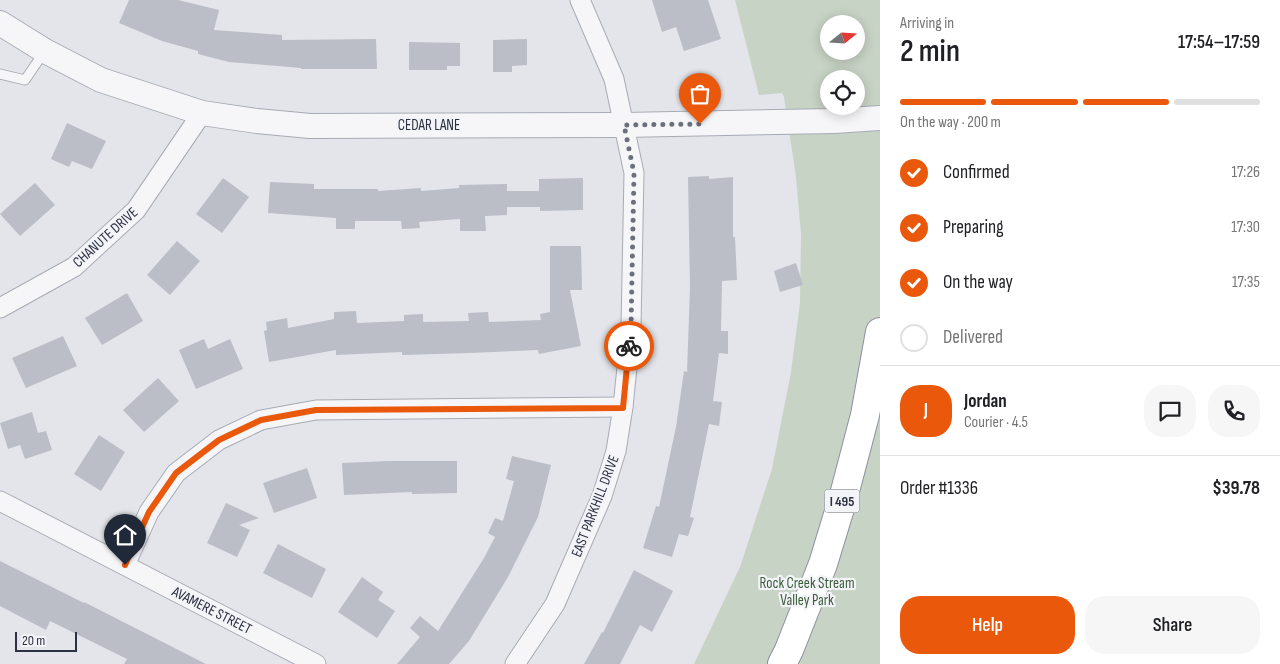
<!DOCTYPE html>
<html lang="en">
<head>
<meta charset="utf-8">
<style>
  body { margin:0; font-family:"Sofia Sans Condensed",sans-serif; background:#f6f6f6; color:#202124; height:100vh; display:flex; flex-direction:column; font-size:19px; white-space:nowrap }
  * { box-sizing:border-box; margin:0 }
  p { font-size:16px; color:#757577 }
  .icon { flex:none; width:28px; height:28px; fill:none; stroke:currentColor; stroke-width:2; stroke-linecap:round; stroke-linejoin:round }
  .map { position:relative; flex:1; overflow:hidden }
  .details { display:flex; flex-direction:column; background:#fff; width:400px }
  .details>* { flex:none }
  .needle { width:32px; rotate:72deg }
  .buttons { position:absolute; left:820px; top:15px; display:grid; gap:10px }
  .buttons a { display:grid; place-items:center; width:45px; height:45px; border-radius:50%; background:#fff; box-shadow:0 2px 12px #0003; font-size:25px }
  .scale { position:absolute; left:15px; bottom:12px; width:62px; box-sizing:border-box; padding-left:5px; border:2px solid #2c3141; border-top:0; font-size:14px; line-height:18px; white-space:nowrap; color:#2c3141; -webkit-text-stroke:4px #f3f4f8; paint-order:stroke }
  .pin { position:absolute; display:grid; place-items:center; width:42px; height:42px; color:#fff; margin:-51px -21px; border-radius:50% 50% 50% 0; rotate:-45deg; box-shadow:0 0 5px #0007 }
  .pin .icon { rotate:45deg }
  .courier { position:absolute; display:grid; place-items:center; width:50px; height:50px; margin:-25px; border:4px solid #ea580c; border-radius:50%; background:#fff; color:#222; box-shadow:0 1px 6px #0007 }
  .overview em { font-style:normal; font-weight:600 }
  .overview div { display:flex; flex-direction:column-reverse }
  .overview { display:flex; align-items:center; justify-content:space-between; height:85px; padding:0 20px }
  h1 { font-size:32px; font-weight:600; line-height:38px }
  .bar { display:grid; grid-template-columns:repeat(4,1fr); gap:8px 5px; align-content:center; height:60px; padding:0 20px }
  .bar i { height:6px; border-radius:4px; background:#e0e0e0 }
  .bar .current { background:#ea580c }
  .bar p { grid-column:span 4 }
  .line { display:flex; align-items:center; gap:12px; padding:0 20px; border-top:1px solid #e0e0e0 }
  .line div { flex:1 }
  .round { display:grid; place-items:center; flex:none; width:52px; height:52px; border-radius:20px; background:#f6f6f6 }
  ol { padding:0 20px; list-style:none }
  li { display:flex; align-items:center; gap:15px; height:55px }
  li p { margin-inline-start:auto }
  li .icon { padding:5px; border-radius:50%; background:#ea580c; color:#fff; stroke-width:4 }
  li:last-child { color:#757577 }
  li i { width:28px; height:28px; border:2px solid #e0e0e0; border-radius:50% }
  .button { display:flex; gap:10px; margin-top:auto; padding:10px 20px }
  .button a { flex:1; height:58px; border-radius:20px; background:#ea580c; color:#fff; font-size:20px; font-weight:600; line-height:58px; text-align:center }
  .button a+a { background:#f6f6f6; color:#202124 }
  main { display:flex; flex:1; min-height:0 }
  .map>svg:first-child { display:block }
</style>
</head>
<body>
<main>
<div class="map">
<svg width="880" height="664" viewBox="0 0 880 664">
  <rect width="100%" height="100%" fill="#e3e5ea"/>
  <path fill="#c7d3c5" fill-rule="evenodd" d="M735 0H880V664H694L740 567 772 469 791 372 800 303 801 234 796 177 784 97 782 93 759 95ZM829 24H856V51H829ZM829 79H856V106H829Z"/>
  <g fill="#bbbec7">
    <polygon points="129,0 178,0 219,10 214,30 282,35 282,40 376,39 377,69 301,69 301,68 229,62 198,54 198,51 162,41 119,23"/>
    <polygon points="652,0 708,0 721,39 684,51 676,27 662,32"/>
    <polygon points="527,39 527,65 512,66 512,72 493,72 493,40"/>
    <polygon points="409,42 460,43 460,66 447,66 447,70 409,70"/>
    <polygon points="67,123 106,141 92,169 72,161 69,167 51,159"/>
    <polygon points="709,176 709,179 733,177 733,237 735,237 737,280 722,281 721,331 728,331 728,354 719,353 713,401 722,402 719,426 709,424 690,517 694,518 688,536 679,534 672,557 643,548 656,506 659,507 676,427 684,371 687,372 690,288 688,177"/>
    <polygon points="223,178 249,197 222,233 196,214"/>
    <polygon points="583,178 583,210 540,211 540,207 507,207 507,215 485,216 486,231 460,231 460,219 419,222 420,228 402,229 401,221 355,221 355,229 336,229 336,218 268,213 270,182 314,184 314,189 378,189 378,191 421,188 421,191 459,188 459,185 507,184 507,191 539,191 539,179"/>
    <polygon points="35,183 55,205 20,236 0,214"/>
    <polygon points="177,241 200,261 170,295 147,275"/>
    <polygon points="550,246 581,246 582,290 570,290 581,346 539,354 538,350 470,353 402,355 402,352 336,355 336,350 269,362 264,331 267,330 266,322 287,318 288,328 334,319 334,312 356,311 357,323 404,321 404,315 423,314 423,322 469,321 468,313 488,312 489,322 541,320 540,314 550,312"/>
    <polygon points="796,263 803,285 780,292 774,271"/>
    <polygon points="127,293 143,321 102,345 85,318"/>
    <polygon points="63,336 77,366 26,388 12,358"/>
    <polygon points="204,339 208,349 230,339 243,369 196,389 179,350"/>
    <polygon points="158,378 179,401 144,432 123,410"/>
    <polygon points="32,412 38,433 46,431 52,450 25,459 20,445 8,449 0,423"/>
    <polygon points="99,435 125,452 101,491 74,474"/>
    <polygon points="512,456 551,465 538,517 508,577 469,641 449,664 397,664 420,637 410,628 420,616 438,631 484,558 495,537 488,533 495,518 503,521 514,481 506,479"/>
    <polygon points="388,461 457,461 457,493 412,494 412,492 344,495 342,463"/>
    <polygon points="307,468 317,498 274,513 263,483"/>
    <polygon points="226,503 259,518 239,525 250,530 237,557 207,543"/>
    <polygon points="278,544 326,569 312,598 263,573"/>
    <polygon points="0,561 84,603 84,602 206,664 124,664 127,659 50,621 46,630 0,606"/>
    <polygon points="634,570 673,591 652,632 640,625 620,664 584,664 602,632 603,633"/>
    <polygon points="362,577 383,592 378,600 395,611 377,638 338,612"/>
  </g>
  <g fill="none" stroke-linecap="round" stroke-linejoin="round">
    <defs>
      <polyline id="service" points="0,74 25,80 44,52"/>
      <g id="minor">
        <polyline points="0,308 74,267 136,210 202,113"/>
        <polyline points="0,501 316,664"/>
        <polyline points="125,565 149,512 176,473 219,440 261,420 316,410 623,407"/>
        <polyline points="515,664 555,604 602,496 616,451 623,407 631,327 634,173 614,79 580,0"/>
      </g>
      <polyline id="tertiary" points="0,23 45,51 101,80 202,113 257,121 310,126 623,125 834,121 880,118"/>
      <polyline id="motorway" points="782,664 789,650 823,564 844,495 865,415 880,332"/>
    </defs>
    <use href="#service" stroke="#a8abb4" stroke-width="11"/>
    <use href="#minor" stroke="#a8abb4" stroke-width="21"/>
    <use href="#tertiary" stroke="#a8abb4" stroke-width="26"/>
    <use href="#motorway" stroke="#8b91a0" stroke-width="30"/>
    <use href="#service" stroke="#f6f6f9" stroke-width="9"/>
    <use href="#minor" stroke="#f6f6f9" stroke-width="19"/>
    <use href="#tertiary" stroke="#f6f6f9" stroke-width="24"/>
    <use href="#motorway" stroke="#fff" stroke-width="28"/>
  </g>
  <g fill="none" stroke-linecap="round" stroke-linejoin="round">
    <polyline stroke="#6c707c" stroke-width="5" stroke-dasharray="0 9" points="629,346 631,327 634,173 624,125 700,124"/>
    <polyline stroke="#ea580c" stroke-width="6" points="125,565 149,512 176,473 219,440 261,420 316,410 623,408 629,346"/>
  </g>
  <g text-anchor="middle" stroke-width="4.5" stroke-linejoin="round" paint-order="stroke">
    <rect fill="#f3f4f8" stroke="#686c78" stroke-width="1" x="824.5" y="489.5" width="35" height="23" rx="4"/>
    <g font-size="14" font-weight="bold" fill="#2c3141">
      <text x="842" y="506">I 495</text>
    </g>
    <g font-size="15" fill="#2c3141" stroke="#f3f4f8">
      <text x="429" y="130">CEDAR LANE</text>
      <text transform="translate(105 237) rotate(-42)" y="5">CHANUTE DRIVE</text>
      <text transform="translate(595 506) rotate(-69)" y="5">EAST PARKHILL DRIVE</text>
      <text transform="translate(212 610) rotate(27)" y="5">AVAMERE STREET</text>
    </g>
    <g font-size="15" fill="#3d5c3a" stroke="#f3f4f8">
      <text x="807" y="588">Rock Creek Stream<tspan x="807" dy="17">Valley Park</tspan></text>
    </g>
  </g>
</svg>
<div class="buttons">
<a><svg class="needle" viewBox="-14 -14 28 28"><path d="M0-13l5 13h-10z" fill="#e53935"/><path d="M0 13l5-13h-10z" fill="#757577"/></svg></a>
<a><svg class="icon" aria-label="locate" viewBox="0 0 24 24"><circle cx="12" cy="12" r="6"/><path d="M12 2v4M12 18v4M2 12h4M18 12h4"/></svg></a>
</div>
<div class="scale">20 m</div>
<div class="pin" style="left:700px;top:124px;background:#ea580c"><svg class="icon" aria-label="bag" viewBox="0 0 24 24"><path d="M5 8h14l-1 12H6zM9 8a3 3 0 0 1 6 0"/></svg></div>
<div class="pin" style="left:125px;top:565px;background:#1f2937"><svg class="icon" aria-label="home" viewBox="0 0 24 24"><path d="M3 11l9-7 9 7M6 9v11h12V9"/></svg></div>
<div class="courier" style="left:629px;top:346px"><svg class="icon" aria-label="bike" viewBox="0 0 24 24"><circle cx="6" cy="16" r="4"/><circle cx="18" cy="16" r="4"/><path d="M6 16l4-8h5l3 8M10 8l3 8H6M13 5h3"/></svg></div>
</div>
<section class="details">
<div class="overview"><div><h1>2 min</h1><p>Arriving in</p></div><em>17:54–17:59</em></div>
<div class="bar"><i class="current"></i><i class="current"></i><i class="current"></i><i></i><p>On the way · 200 m</p></div>
<ol>
<li><svg class="icon" aria-label="check" viewBox="0 0 24 24"><path d="M5 12l5 5 9-10"/></svg>Confirmed<p>17:26</p></li>
<li><svg class="icon" aria-label="check" viewBox="0 0 24 24"><path d="M5 12l5 5 9-10"/></svg>Preparing<p>17:30</p></li>
<li><svg class="icon" aria-label="check" viewBox="0 0 24 24"><path d="M5 12l5 5 9-10"/></svg>On the way<p>17:35</p></li>
<li><i></i>Delivered</li>
</ol>
<div class="line" style="height:90px"><b class="round" style="background:#ea580c;color:#fff">J</b><div><b>Jordan</b><p>Courier · 4.5</p></div><a class="round"><svg class="icon" aria-label="chat" viewBox="0 0 24 24"><path d="M4 5h16v11H9l-5 4z"/></svg></a><a class="round"><svg class="icon" aria-label="phone" viewBox="0 0 24 24"><path d="M5 4h4l2 5-3 2q2 4 5 5l2-3 5 2v4C11 20 4 13 5 4z"/></svg></a></div>
<div class="line" style="height:65px"><div>Order #1336</div><b>$39.78</b></div>
<div class="button"><a>Help</a><a>Share</a></div>
</section>
</main>
</body>
</html>
